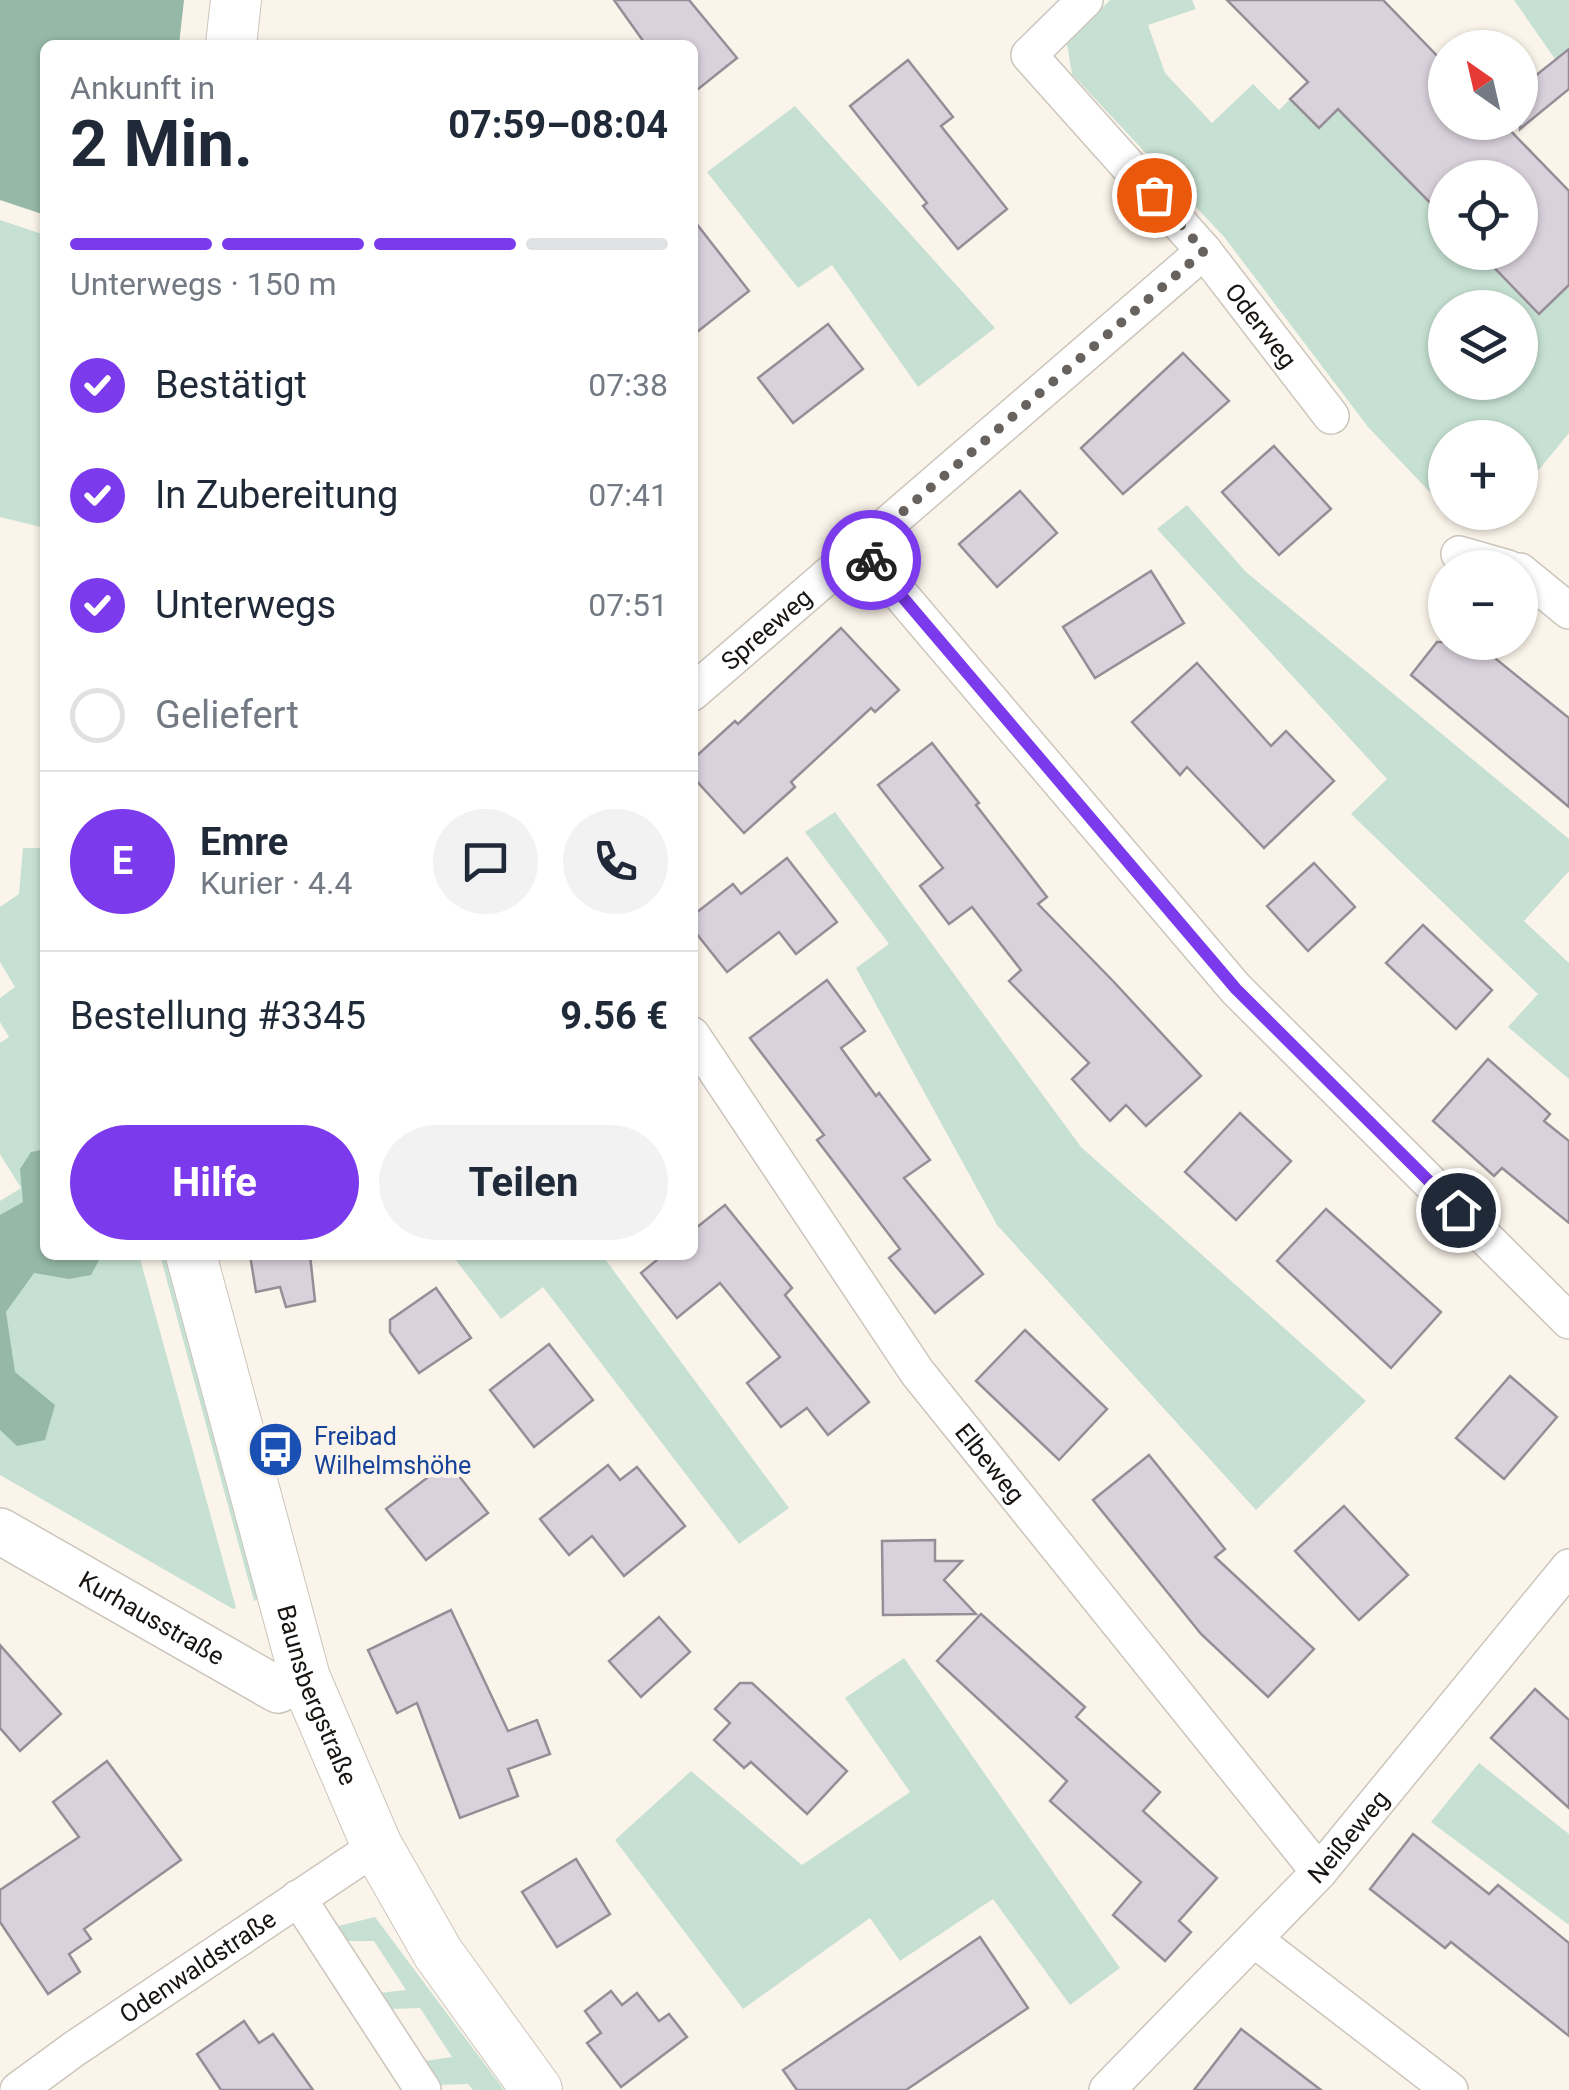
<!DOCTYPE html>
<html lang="de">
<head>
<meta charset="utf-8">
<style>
  body { margin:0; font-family:Roboto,sans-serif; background:#f2f2f3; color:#1f2937; height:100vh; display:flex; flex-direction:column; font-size:38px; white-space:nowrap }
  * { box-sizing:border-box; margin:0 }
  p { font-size:32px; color:#747a83 }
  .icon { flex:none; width:55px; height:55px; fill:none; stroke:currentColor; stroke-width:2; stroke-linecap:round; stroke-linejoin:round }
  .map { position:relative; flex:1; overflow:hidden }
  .details { position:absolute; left:40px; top:40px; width:658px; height:1220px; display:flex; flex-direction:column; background:#fff; border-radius:15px; box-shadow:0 2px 8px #0004 }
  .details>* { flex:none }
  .needle { width:65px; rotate:326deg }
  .buttons { position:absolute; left:1428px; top:30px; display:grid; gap:20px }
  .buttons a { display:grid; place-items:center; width:110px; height:110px; border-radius:50%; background:#fff; box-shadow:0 2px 8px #0004; font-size:50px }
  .pin { position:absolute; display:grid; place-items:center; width:85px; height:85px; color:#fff; margin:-42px; border:5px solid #fff; border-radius:50%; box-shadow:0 2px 10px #0007 }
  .courier { position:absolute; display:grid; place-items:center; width:100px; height:100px; margin:-50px; border:8px solid #7c3aed; border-radius:50%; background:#fff; color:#222; box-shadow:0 2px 12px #0007 }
  .headline em { font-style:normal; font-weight:700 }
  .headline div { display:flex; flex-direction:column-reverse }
  .headline { display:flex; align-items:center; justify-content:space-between; height:170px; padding:0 30px }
  h1 { font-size:65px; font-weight:700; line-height:75px }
  .bar { display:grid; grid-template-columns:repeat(4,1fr); gap:15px 10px; align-content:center; height:120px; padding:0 30px }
  .bar i { height:12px; border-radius:8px; background:#e0e1e3 }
  .bar .selected { background:#7c3aed }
  .bar p { grid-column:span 4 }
  .line { display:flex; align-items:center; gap:25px; padding:0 30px; border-top:2px solid #e0e1e3 }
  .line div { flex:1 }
  .round { display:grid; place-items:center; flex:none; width:105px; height:105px; border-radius:52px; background:#f2f2f3 }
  ol { padding:0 30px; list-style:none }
  li { display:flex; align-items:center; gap:30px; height:110px }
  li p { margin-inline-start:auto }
  li .icon { padding:10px; border-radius:50%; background:#7c3aed; color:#fff; stroke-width:4 }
  li:last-child { color:#747a83 }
  li i { width:55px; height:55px; border:5px solid #e0e1e3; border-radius:50% }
  .primary-button { display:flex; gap:20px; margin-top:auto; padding:20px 30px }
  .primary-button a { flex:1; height:115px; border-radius:60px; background:#7c3aed; color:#fff; font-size:40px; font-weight:700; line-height:115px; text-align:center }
  .primary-button a+a { background:#f2f2f3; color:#1f2937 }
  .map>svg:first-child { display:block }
</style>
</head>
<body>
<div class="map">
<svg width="1569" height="2090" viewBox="0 0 1569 2090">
  <rect width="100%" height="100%" fill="#fbf4ea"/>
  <g fill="#c6e1d3" fill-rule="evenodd">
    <path d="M1110 0H1192L1196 9 1148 25 1165 73 1212 123 1253 84 1279 110 1290 99 1318 128 1338 109 1445 218V252L1479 253 1539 314 1569 285V433L1520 493V438H1445V508L1368 427 1225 238 1072 74 1067 44ZM1445 308H1520V382H1445Z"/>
    <polygon points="1514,0 1569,0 1569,49 1555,59"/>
    <polygon points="795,106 995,328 918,387 832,265 798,288 707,172"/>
    <polygon points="0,220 45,235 45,528 0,517"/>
    <polygon points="1187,505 1246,572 1569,839 1569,871 1524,921 1569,963 1569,1079 1508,1027 1538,994 1351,814 1387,779 1157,529"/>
    <polygon points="835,812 1081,1147 1366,1401 1256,1510 997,1225 856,968 889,944 805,832"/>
    <polygon points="23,848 45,848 45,1255 139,1255 236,1608 233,1609 0,1475 0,1201 21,1188 0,1154 0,1043 9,1037 0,1022 0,998 15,987 0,962 0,907 19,894"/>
    <polygon points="160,1255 172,1255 259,1599 254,1601"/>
    <polygon points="452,1255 602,1255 789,1508 739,1544 543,1287 501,1319"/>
    <polygon points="904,1658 1120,1968 1070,2005 993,1899 900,1961 870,1918 743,2009 615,1840 691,1771 802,1865 910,1792 845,1698"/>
    <polygon points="1479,1763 1569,1834 1569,1925 1431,1822"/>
    <polygon points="375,1917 504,2090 473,2090 468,2084 439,2085 425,2061 452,2057 420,2008 390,2009 379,1993 406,1990 374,1941 344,1941 338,1926"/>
  </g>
  <g fill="#96b9a7">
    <polygon points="0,0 184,0 179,45 45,45 45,215 0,200"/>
    <polygon points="45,1149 45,1255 102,1255 91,1275 69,1279 34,1273 6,1312 15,1372 55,1405 45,1440 17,1446 0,1430 0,1215 23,1202 20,1169 31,1152"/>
  </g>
  <g fill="#d9d1db" stroke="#968e97" stroke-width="2.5">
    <polygon points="614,0 689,0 737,58 692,94 692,45 646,45"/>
    <polygon points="1227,0 1383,0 1445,64 1445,122 1502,122 1569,191 1569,285 1539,314 1479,252 1520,252 1520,178 1445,178 1445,218 1338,109 1319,128 1290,99 1308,82"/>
    <polygon points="1569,49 1569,89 1520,129 1520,88"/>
    <polygon points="908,60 953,117 941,126 1007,209 958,249 923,206 927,203 850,106"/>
    <polygon points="692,218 749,291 692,336"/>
    <polygon points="828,324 863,369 793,423 758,378"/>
    <polygon points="1183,353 1229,401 1123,494 1081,448"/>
    <polygon points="1274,446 1331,509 1279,555 1222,492"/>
    <polygon points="1020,491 1057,533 997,587 959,544"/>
    <polygon points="1151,571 1184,623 1095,678 1063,627"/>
    <polygon points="841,628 899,690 875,712 871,708 791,782 795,787 744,833 692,776 692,760 735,721 738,724"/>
    <polygon points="1437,642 1475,642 1569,718 1569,807 1411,675"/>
    <polygon points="1197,663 1271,746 1286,731 1334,781 1264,848 1187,767 1180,775 1132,722"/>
    <polygon points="932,743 979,803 976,805 1047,897 1038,904 1113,981 1201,1076 1146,1126 1126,1105 1110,1121 1072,1079 1089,1063 1009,981 1021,970 972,907 949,924 920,886 943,868 878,785"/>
    <polygon points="787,858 837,922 796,954 779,932 727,972 692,928 692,916 733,884 741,894"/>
    <polygon points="1314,863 1355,907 1308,951 1267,906"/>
    <polygon points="1423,925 1492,990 1456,1029 1386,963"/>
    <polygon points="827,980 865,1031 841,1048 876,1096 879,1093 930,1160 904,1178 983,1274 935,1313 889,1258 900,1249 817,1140 824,1135 750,1038"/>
    <polygon points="1488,1059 1550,1114 1544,1121 1569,1141 1569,1223 1502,1168 1494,1176 1433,1121"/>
    <polygon points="1240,1113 1291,1161 1236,1220 1185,1172"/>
    <polygon points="725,1205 792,1288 785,1295 869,1402 828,1435 807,1408 781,1427 747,1383 780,1357 720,1283 677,1318 641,1273 663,1255 692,1255 692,1231"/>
    <polygon points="1326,1209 1441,1312 1391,1368 1277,1261"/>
    <polygon points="250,1255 310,1255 315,1301 286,1307 280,1287 256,1292"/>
    <polygon points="436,1288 471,1338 419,1373 390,1332 390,1320"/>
    <polygon points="1025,1330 1107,1409 1059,1460 976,1381"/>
    <polygon points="549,1344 593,1400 534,1447 490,1390"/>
    <polygon points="1510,1376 1557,1417 1504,1479 1456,1438"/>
    <polygon points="1149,1455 1225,1549 1215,1557 1314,1649 1268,1697 1201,1634 1093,1500"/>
    <polygon points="448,1462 488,1513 426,1560 386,1509"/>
    <polygon points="608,1465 620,1480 637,1467 685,1526 624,1576 592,1536 569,1555 540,1519"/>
    <polygon points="1344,1506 1408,1575 1359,1620 1295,1551"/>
    <polygon points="935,1540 935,1561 962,1561 944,1580 976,1614 883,1615 882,1541"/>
    <polygon points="451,1610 508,1731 537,1720 550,1754 508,1769 518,1796 460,1818 417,1703 397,1713 368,1650"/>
    <polygon points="981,1614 1085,1707 1076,1717 1160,1792 1143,1811 1217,1878 1179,1921 1191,1932 1165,1961 1113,1915 1141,1882 1050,1801 1067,1781 937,1661"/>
    <polygon points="659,1617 690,1652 641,1697 609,1661"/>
    <polygon points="0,1645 61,1714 20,1751 0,1728"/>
    <polygon points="740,1683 752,1683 847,1771 807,1814 751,1762 744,1768 714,1740 730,1723 715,1709"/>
    <polygon points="1535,1689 1569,1720 1569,1808 1491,1738"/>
    <polygon points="107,1761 181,1860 84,1929 91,1939 69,1954 80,1972 48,1994 0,1922 0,1890 79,1837 53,1802"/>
    <polygon points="1413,1834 1489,1894 1498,1885 1569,1943 1569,2036 1451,1942 1445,1948 1370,1889"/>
    <polygon points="576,1859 610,1914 557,1947 522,1892"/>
    <polygon points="980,1937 1028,2008 906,2090 797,2090 783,2070"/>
    <polygon points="611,1991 622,2005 637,1993 659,2021 669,2014 687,2037 621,2087 587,2043 601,2033 585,2011"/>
    <polygon points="244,2021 259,2043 273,2034 313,2090 221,2090 197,2054"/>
    <polygon points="1241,2029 1321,2090 1194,2090"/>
  </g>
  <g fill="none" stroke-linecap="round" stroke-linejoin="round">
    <defs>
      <g id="minor">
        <path id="s1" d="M1085 0 1029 55 1204 251 1331 416"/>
        <polyline points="861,548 1236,989 1569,1321"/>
        <polyline points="1459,554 1508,568"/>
        <polyline points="1520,571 1569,611"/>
        <path id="s2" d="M692 693 1204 251"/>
        <path id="s3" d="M692 1035 917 1372 1319 1872"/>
        <polyline points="298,1898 423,2090"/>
        <polyline points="1255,1940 1450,2090"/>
        <path id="s4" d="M18 2090 74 2049 377 1846"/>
        <path id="s5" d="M1107 2090 1319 1872 1569 1567"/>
      </g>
      <g id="tertiary">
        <path id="s6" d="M0 1531 278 1690 305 1678"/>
      </g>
      <g id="secondary">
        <polyline points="231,45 236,0"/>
        <path id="s7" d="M191 1255 305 1678 377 1846 438 1953 537 2090"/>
      </g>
    </defs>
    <use href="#minor" stroke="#ccc5bb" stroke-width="38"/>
    <use href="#tertiary" stroke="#ccc5bb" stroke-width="48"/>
    <use href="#secondary" stroke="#ccc5bb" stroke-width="52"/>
    <use href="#minor" stroke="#fff" stroke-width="35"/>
    <use href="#tertiary" stroke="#fff" stroke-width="45"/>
    <use href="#secondary" stroke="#fff" stroke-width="50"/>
  </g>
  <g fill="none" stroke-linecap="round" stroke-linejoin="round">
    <polyline stroke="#67625d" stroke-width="10" stroke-dasharray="0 18" points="871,560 861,548 1204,251 1154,195"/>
    <polyline stroke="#7c3aed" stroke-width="12" points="871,560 1236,989 1458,1210"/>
  </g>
  <defs>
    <symbol id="bus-disc" viewBox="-11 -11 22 22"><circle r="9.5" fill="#1a4fb4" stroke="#fbf4ea"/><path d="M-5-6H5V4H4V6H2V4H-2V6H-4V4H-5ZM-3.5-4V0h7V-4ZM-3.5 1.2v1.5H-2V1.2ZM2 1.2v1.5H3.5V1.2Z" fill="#fff"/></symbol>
  </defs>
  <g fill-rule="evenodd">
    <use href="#bus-disc" x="244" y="1418" width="63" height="63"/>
  </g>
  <g text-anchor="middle" stroke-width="8" stroke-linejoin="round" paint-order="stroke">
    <g font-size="25" fill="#171411" stroke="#fbf4ea">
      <text dy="9" stroke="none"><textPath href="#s1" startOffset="435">Oderweg</textPath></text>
      <text dy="9" stroke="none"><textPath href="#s2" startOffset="98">Spreeweg</textPath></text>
      <text dy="9" stroke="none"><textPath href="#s3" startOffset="522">Elbeweg</textPath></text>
      <text dy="9" stroke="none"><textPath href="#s6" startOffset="175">Kurhausstraße</textPath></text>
      <text dy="9" stroke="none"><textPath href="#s7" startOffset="458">Baunsbergstraße</textPath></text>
      <text dy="9" stroke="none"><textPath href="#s5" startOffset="350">Neißeweg</textPath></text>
      <text dy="9" stroke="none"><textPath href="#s4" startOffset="218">Odenwaldstraße</textPath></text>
    </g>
    <g font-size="25" fill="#164399" stroke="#fbf4ea" text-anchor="start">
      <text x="314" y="1445">Freibad<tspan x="314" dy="29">Wilhelmshöhe</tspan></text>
    </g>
  </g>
</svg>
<div class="buttons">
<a><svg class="needle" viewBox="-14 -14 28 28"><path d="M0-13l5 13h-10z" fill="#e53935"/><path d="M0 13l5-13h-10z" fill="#747a83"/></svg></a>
<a><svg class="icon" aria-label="locate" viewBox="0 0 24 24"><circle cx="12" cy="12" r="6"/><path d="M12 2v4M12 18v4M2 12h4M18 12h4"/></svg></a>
<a><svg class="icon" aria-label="layers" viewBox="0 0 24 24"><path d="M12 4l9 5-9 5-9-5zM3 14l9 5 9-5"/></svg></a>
<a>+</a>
<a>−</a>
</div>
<div class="pin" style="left:1154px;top:195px;background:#ea580c"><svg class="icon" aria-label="bag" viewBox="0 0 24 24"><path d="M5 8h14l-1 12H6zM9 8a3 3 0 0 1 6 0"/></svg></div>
<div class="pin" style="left:1458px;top:1210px;background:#1f2937"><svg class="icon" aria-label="home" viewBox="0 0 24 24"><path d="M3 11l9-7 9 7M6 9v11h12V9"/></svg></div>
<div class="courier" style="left:871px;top:560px"><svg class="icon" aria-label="bike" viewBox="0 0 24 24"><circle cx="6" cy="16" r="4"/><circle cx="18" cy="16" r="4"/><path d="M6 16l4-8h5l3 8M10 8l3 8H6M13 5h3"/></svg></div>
<section class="details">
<div class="headline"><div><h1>2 Min.</h1><p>Ankunft in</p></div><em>07:59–08:04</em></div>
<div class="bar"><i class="selected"></i><i class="selected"></i><i class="selected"></i><i></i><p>Unterwegs · 150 m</p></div>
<ol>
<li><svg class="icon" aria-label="check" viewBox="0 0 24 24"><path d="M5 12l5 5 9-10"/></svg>Bestätigt<p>07:38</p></li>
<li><svg class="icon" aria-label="check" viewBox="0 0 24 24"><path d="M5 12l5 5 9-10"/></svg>In Zubereitung<p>07:41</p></li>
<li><svg class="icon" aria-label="check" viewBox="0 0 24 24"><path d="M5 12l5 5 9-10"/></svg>Unterwegs<p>07:51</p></li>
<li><i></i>Geliefert</li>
</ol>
<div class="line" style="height:180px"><b class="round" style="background:#7c3aed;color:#fff">E</b><div><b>Emre</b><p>Kurier · 4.4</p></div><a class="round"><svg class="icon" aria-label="chat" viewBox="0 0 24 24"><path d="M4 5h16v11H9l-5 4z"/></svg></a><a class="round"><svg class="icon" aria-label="phone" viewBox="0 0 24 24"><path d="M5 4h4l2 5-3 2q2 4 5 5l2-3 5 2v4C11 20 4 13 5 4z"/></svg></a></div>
<div class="line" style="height:130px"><div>Bestellung #3345</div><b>9.56 €</b></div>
<div class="primary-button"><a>Hilfe</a><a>Teilen</a></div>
</section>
</div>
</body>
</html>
